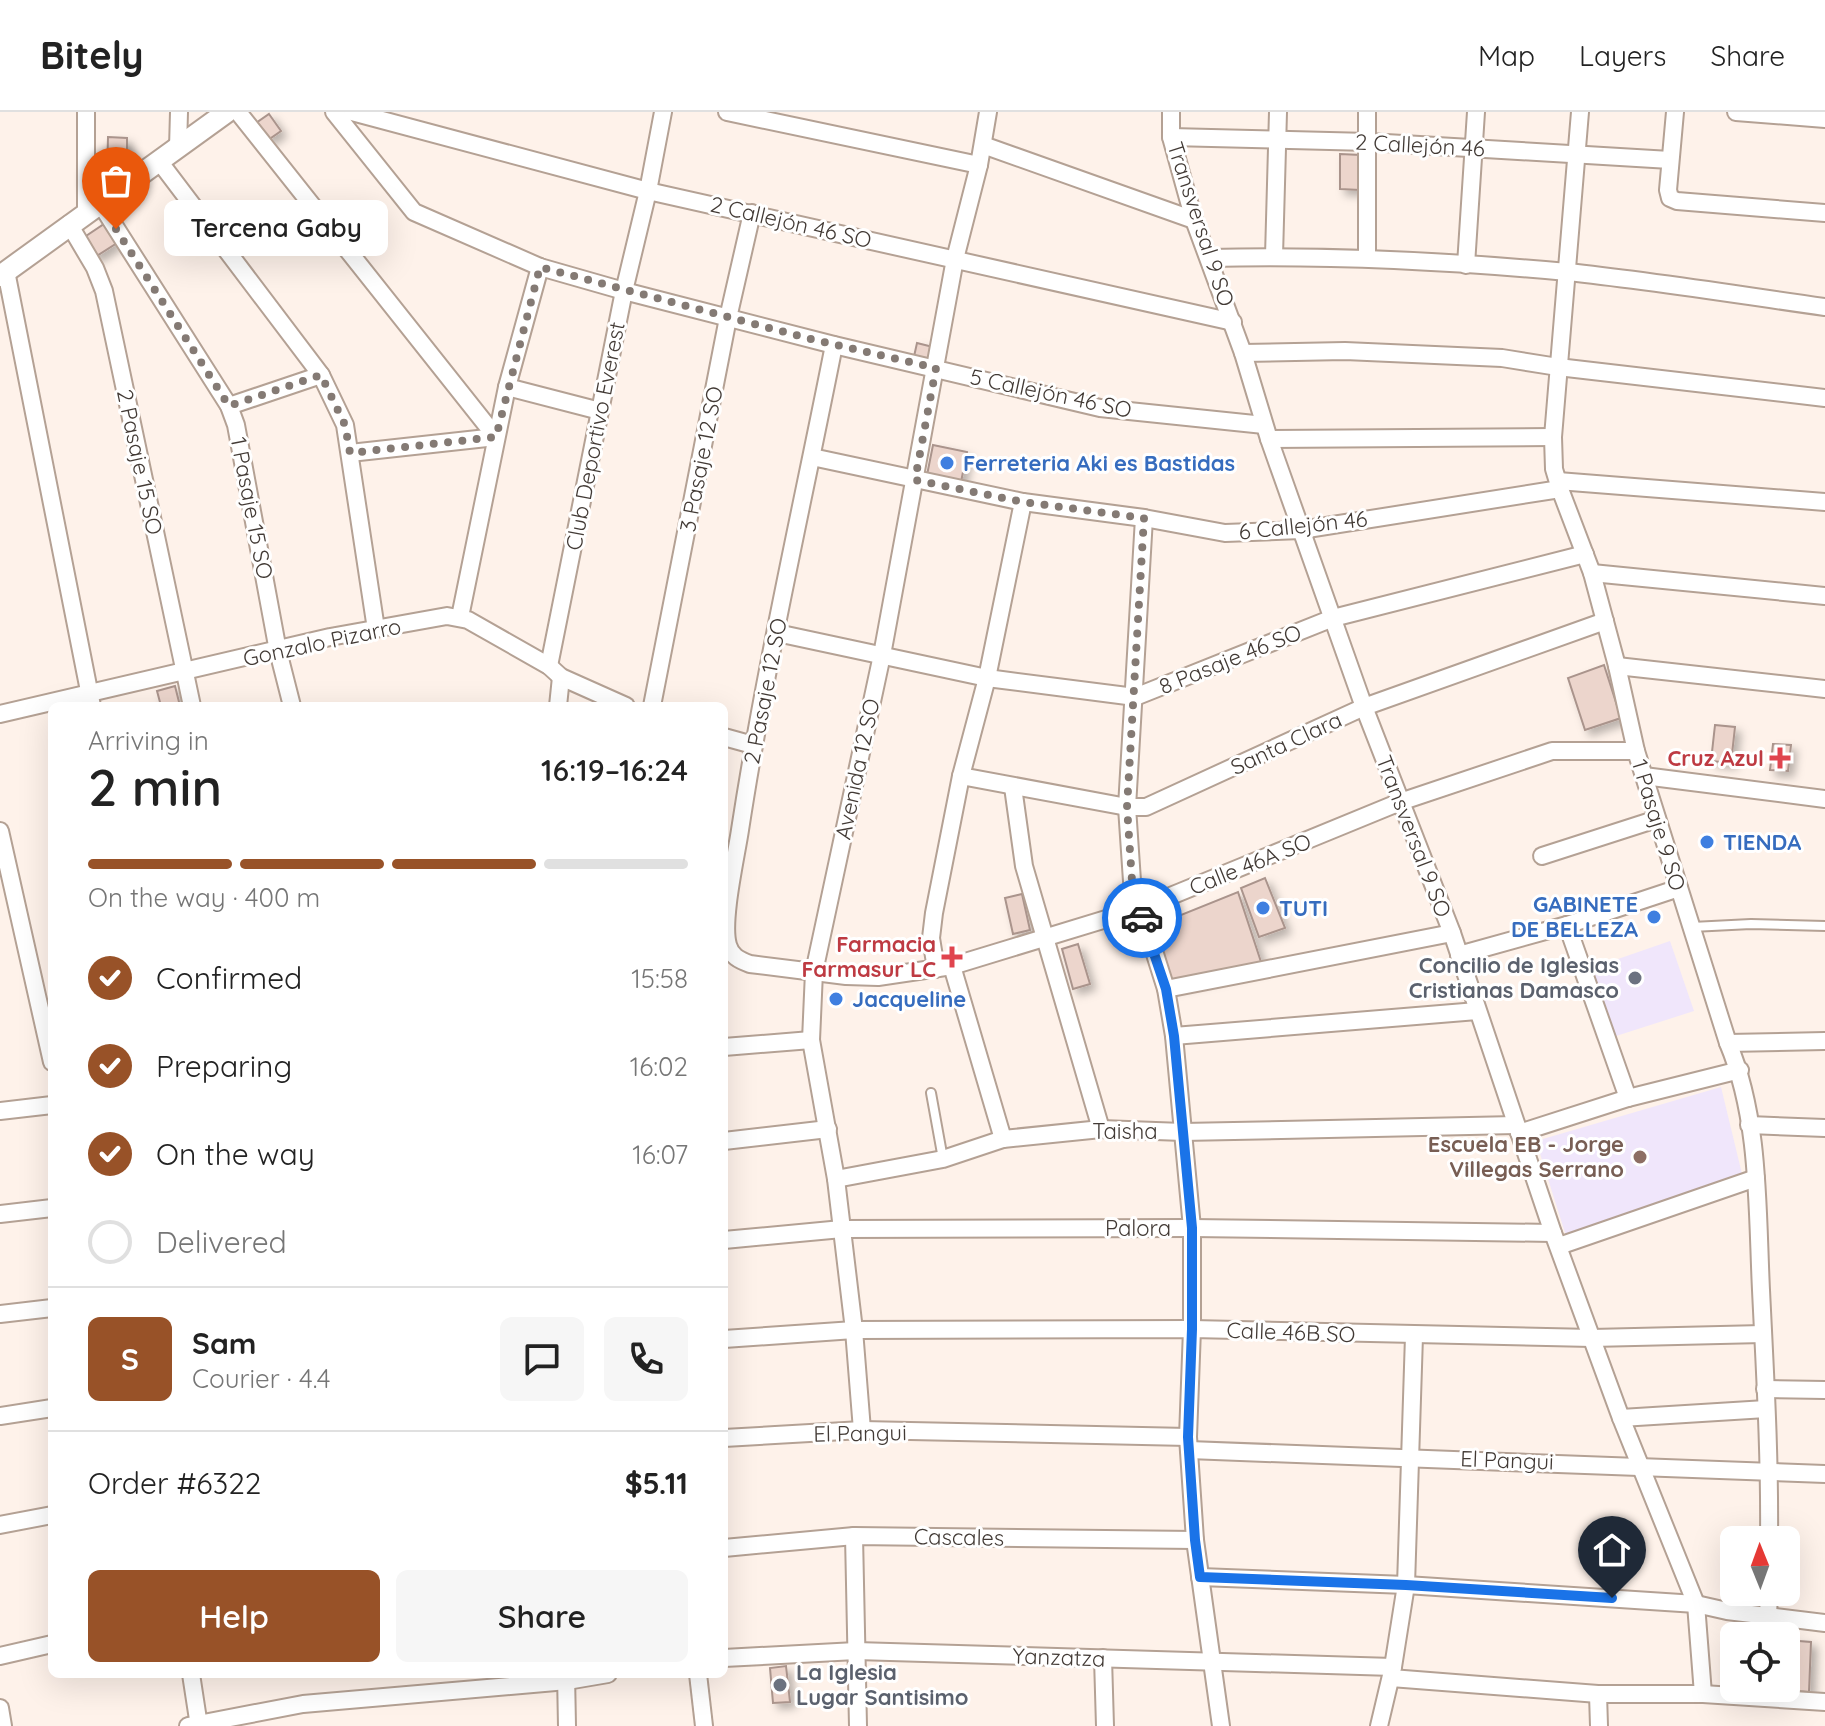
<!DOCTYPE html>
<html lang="en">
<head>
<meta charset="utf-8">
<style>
  body { margin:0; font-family:Quicksand,sans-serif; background:#f6f6f6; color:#222; height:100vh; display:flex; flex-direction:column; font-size:30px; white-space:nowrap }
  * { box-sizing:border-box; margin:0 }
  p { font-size:26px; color:#767676 }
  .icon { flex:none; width:44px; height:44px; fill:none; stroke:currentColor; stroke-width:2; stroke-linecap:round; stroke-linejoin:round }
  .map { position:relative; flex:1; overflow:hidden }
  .sheet { position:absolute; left:48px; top:590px; width:680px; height:976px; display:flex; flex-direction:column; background:#fff; border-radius:12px; box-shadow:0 8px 32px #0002 }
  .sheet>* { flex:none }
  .needle { width:52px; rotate:359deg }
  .fabs { position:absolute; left:1720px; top:1414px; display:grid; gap:16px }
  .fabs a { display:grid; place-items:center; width:80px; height:80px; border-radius:12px; background:#fff; box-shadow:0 8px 32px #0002; font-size:40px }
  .pin { position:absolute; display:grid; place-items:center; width:68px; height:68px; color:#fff; margin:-82px -34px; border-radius:50% 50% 50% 0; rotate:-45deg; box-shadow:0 0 8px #0007 }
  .pin .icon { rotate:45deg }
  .courier { position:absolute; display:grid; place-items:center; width:80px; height:80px; margin:-40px; border:6px solid #1a73e8; border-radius:50%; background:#fff; color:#222; box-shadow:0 2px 10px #0007 }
  .bubble { position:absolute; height:56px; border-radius:12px; background:#fff; box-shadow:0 8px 32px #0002; font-size:26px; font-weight:600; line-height:56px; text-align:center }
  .headline em { font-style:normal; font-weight:600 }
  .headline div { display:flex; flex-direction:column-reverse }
  .headline { display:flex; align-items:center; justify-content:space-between; height:136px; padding:0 40px }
  h1 { font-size:52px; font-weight:600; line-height:60px }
  .bar { display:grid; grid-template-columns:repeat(4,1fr); gap:12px 8px; align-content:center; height:96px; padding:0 40px }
  .bar i { height:10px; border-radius:6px; background:#e0e0e0 }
  .bar .selected { background:#985228 }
  .bar p { grid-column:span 4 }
  .line { display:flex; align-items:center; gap:20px; padding:0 40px; border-top:2px solid #e0e0e0 }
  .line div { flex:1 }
  .round { display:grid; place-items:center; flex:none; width:84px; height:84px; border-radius:12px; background:#f6f6f6 }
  ol { padding:0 40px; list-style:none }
  li { display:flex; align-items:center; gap:24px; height:88px }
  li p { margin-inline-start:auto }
  li .icon { padding:8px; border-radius:50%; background:#985228; color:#fff; stroke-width:4 }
  li:last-child { color:#767676 }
  li i { width:44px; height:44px; border:4px solid #e0e0e0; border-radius:50% }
  .cta { display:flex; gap:16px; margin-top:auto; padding:16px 40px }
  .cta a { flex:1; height:92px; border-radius:12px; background:#985228; color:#fff; font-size:32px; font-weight:600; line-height:92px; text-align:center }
  .cta a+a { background:#f6f6f6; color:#222 }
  header { display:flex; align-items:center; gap:48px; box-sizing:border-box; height:112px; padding:0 40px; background:#fff; border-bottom:2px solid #e0e0e0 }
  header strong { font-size:38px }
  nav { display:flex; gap:44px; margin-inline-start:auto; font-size:28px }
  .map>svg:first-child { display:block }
</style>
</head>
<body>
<header>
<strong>Bitely</strong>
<nav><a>Map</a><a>Layers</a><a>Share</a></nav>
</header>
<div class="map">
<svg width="1825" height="1614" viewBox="0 0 1825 1614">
  <defs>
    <filter id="shadow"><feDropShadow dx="5.5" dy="5.5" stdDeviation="4" flood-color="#0004"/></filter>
  </defs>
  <rect width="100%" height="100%" fill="#fef2ea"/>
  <g fill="#f0e6fb">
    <polygon points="1670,829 1694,899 1613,925 1589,857"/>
    <polygon points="1721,975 1742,1062 1567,1127 1536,1029"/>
  </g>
  <g fill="#ecd5cc" stroke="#aa948c" stroke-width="2" filter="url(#shadow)">
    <polygon points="269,2 281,19 268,28 256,11"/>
    <polygon points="108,25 127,26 127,47 107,62"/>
    <polygon points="1340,42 1361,43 1360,78 1340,77"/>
    <polygon points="104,112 117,131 95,145 83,126"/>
    <polygon points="917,231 933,235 929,252 913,249"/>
    <polygon points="933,333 967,340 961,370 927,363"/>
    <polygon points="1604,553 1621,606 1585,618 1568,566"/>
    <polygon points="175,574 180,594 161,594 157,579"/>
    <polygon points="1715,613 1735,615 1731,651 1711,649"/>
    <polygon points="1773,632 1791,633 1788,659 1770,658"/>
    <polygon points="1265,766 1285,816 1259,825 1241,776"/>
    <polygon points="1238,780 1262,853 1168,874 1151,815"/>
    <polygon points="1022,782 1030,818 1013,822 1005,786"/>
    <polygon points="1078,832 1090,872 1073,877 1062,837"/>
    <polygon points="1725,1523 1738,1524 1734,1524 1734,1574 1721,1573"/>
    <polygon points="1786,1528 1811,1530 1809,1580 1759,1576 1786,1576"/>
    <polygon points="786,1554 790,1590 773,1591 770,1556"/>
  </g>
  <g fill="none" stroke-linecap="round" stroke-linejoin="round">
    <defs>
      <g id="service">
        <polyline points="1692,815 1751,812 1825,814"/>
        <polyline points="931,981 943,1047"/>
      </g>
      <g id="minor">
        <polyline points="86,0 86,100"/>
        <polyline points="238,0 496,325"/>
        <polyline points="334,0 414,100 540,155 624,179 834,233 1100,296 1264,313"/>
        <polyline points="352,0 648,79 1233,210"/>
        <polyline points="727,0 979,53"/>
        <polyline points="1171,0 1171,25 1194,108 1243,241 1269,327 1364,595 1452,821 1553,1121 1621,1306 1696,1492 1703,1582"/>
        <path d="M1580 0 1553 325 1554 357 1560 377 1592 461 1617 554 1636 639 1728 931C1760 1007 1757 1096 1761 1178 1765 1261 1770 1344 1769 1428"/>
        <polyline points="1675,0 1668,78 1670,86 1677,89 1825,101"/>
        <polyline points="1736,0 1825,7"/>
        <polyline points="1171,25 1369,30 1670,48"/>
        <polyline points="983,33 1194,108"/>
        <polyline points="178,36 179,0"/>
        <polyline points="159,49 321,263 345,313 376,517"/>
        <polyline points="100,91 229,294 236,313 278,539 292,594"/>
        <polyline points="69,112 95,156 104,179 192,594"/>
        <polyline points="1274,144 1278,0"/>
        <path d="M1209 146C1329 143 1448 149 1567 160 1653 169 1739 183 1825 195"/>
        <polyline points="1367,146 1367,0"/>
        <polyline points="1466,153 1476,0"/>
        <polyline points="6,159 92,594"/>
        <path d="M834 233C802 395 765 555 740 718 736 745 721 809 728 833 731 844 739 848 750 852L846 864 878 865 952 854 1139 797 1400 690 1552 639H1636"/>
        <polyline points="1243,241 1345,239 1502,246 1558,255 1825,286"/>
        <polyline points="507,275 600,299"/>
        <polyline points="229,294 321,263"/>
        <polyline points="1269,327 1553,325"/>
        <polyline points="350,341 496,325"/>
        <polyline points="812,345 1023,390 1144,406 1225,421 1301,418 1560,377"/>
        <polyline points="1558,369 1825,390"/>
        <polyline points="1144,406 1127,695 1132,769 1166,877 1174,924 1192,1116 1192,1217 1188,1325 1195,1428 1221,1614"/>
        <polyline points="1592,461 1825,484"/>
        <polyline points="460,505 507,275 540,155"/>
        <polyline points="777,521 987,566 1135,585 1333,506 1585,442"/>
        <polyline points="549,554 624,179 648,79 663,0"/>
        <polyline points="1617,554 1825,577"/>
        <polyline points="558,594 561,565"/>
        <polyline points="652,594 728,206 752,101"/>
        <polyline points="0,602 330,525 447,504 468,508 549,554 561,565 626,594"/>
        <polyline points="724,625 753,633"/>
        <polyline points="961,664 1127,695 1146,695 1364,595 1605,509"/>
        <polyline points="1644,664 1825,687"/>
        <polyline points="1013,675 1024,754 1101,1017"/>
        <polyline points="0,719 52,950"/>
        <polyline points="1542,744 1657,707"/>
        <polyline points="1567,813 1628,986"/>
        <polyline points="1459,843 1567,813 1679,776"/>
        <polyline points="952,854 1003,1027"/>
        <polyline points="936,857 931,826 934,801 961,664 987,566 1023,390"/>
        <polyline points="1166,877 1452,821"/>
        <polyline points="1174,924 1477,899"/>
        <polyline points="1728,931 1825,929"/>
        <polyline points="724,935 811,928"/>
        <polyline points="0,999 52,993"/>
        <polyline points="1749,1013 1825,1016"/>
        <polyline points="1519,1021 1628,986 1740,958"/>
        <polyline points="724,1029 828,1017"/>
        <polyline points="836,1067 943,1047 1003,1027 1101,1017 1183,1020 1516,1013"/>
        <polyline points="0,1102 52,1096"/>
        <polyline points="724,1128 842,1117 1192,1116 1553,1121"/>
        <polyline points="1559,1134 1756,1066"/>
        <polyline points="0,1202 52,1196"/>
        <polyline points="724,1227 854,1218 1192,1217 1592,1226 1763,1222"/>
        <polyline points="1765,1277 1825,1278"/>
        <polyline points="0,1304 52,1296"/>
        <polyline points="1621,1306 1766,1297"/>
        <polyline points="862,1318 854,1218 836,1067 811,928 814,860 882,543 955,147 979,53 988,0"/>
        <polyline points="724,1326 862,1318 1188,1325"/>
        <polyline points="1189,1338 1825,1362"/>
        <polyline points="0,1413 52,1403"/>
        <polyline points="854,1424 858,1614"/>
        <polyline points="724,1436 854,1424 1195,1428"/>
        <polyline points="1200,1465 1406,1473 1696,1492 1727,1499 1825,1511"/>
        <polyline points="1768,1505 1769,1480"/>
        <polyline points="0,1544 52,1532"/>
        <polyline points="724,1546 856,1539 1393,1555"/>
        <polyline points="1103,1546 1105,1614"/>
        <polyline points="191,1562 199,1614"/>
        <polyline points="566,1562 567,1614"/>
        <polyline points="698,1562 704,1614"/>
        <polyline points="1391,1566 1598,1582 1703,1582 1825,1590"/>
        <polyline points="1598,1582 1599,1614"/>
        <polyline points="0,1596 3,1614"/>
        <polyline points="188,1614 303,1592 567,1569 608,1562"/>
        <polyline points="1379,1614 1393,1555 1406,1473 1414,1224"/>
      </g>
      <polyline id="tertiary" points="0,164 227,0"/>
    </defs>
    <use href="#service" stroke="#b4a194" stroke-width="12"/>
    <use href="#minor" stroke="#b4a194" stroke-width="20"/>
    <use href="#tertiary" stroke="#b4a194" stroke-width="24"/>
    <use href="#service" stroke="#fff" stroke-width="8"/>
    <use href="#minor" stroke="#fff" stroke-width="16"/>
    <use href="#tertiary" stroke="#fff" stroke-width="20"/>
  </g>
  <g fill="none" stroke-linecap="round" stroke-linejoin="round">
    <polyline stroke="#847a74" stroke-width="8" stroke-dasharray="0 14.4" points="116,117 229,294 321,263 345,313 350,341 496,325 540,155 807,226 936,256 915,368 1023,390 1144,406 1127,695 1132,769 1142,806"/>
    <polyline stroke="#1a73e8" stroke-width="10" points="1142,806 1166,877 1174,924 1192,1116 1192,1217 1188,1325 1195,1428 1200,1465 1406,1473 1612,1486"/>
  </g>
  <g fill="#3f7fe0" stroke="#fff" stroke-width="3">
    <circle cx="947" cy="351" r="8"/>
    <circle cx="1707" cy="730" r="8"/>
    <circle cx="1263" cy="796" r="8"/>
    <circle cx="1654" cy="805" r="8"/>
    <circle cx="836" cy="887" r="8"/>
  </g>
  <g fill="#e0444e" stroke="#fff" stroke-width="3">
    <path d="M1776 634h8v8h8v8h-8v8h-8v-8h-8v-8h8z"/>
    <path d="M948 833h8v8h8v8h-8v8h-8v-8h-8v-8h8z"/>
  </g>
  <g fill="#6b7280" stroke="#fff" stroke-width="3">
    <circle cx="1635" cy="866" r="8"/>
    <circle cx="780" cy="1573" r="8"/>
  </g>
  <circle fill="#8d6e63" stroke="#fff" stroke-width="3" cx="1640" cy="1045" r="8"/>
  <g text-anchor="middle" stroke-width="6" stroke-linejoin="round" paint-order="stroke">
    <g font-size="22" fill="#423a35" stroke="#fff">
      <text transform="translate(1420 33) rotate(3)" y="8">2 Callejón 46</text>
      <text transform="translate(791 110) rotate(13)" y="8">2 Callejón 46 SO</text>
      <text transform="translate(1201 112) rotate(72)" y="8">Transversal 9 SO</text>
      <text transform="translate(1051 281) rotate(12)" y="8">5 Callejón 46 SO</text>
      <text transform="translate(595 324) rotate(-79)" y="8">Club Deportivo Everest</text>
      <text transform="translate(701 347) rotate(-79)" y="8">3 Pasaje 12 SO</text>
      <text transform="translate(140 350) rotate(78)" y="8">2 Pasaje 15 SO</text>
      <text transform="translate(252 396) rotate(79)" y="8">1 Pasaje 15 SO</text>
      <text transform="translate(1303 413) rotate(-6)" y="8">6 Callejón 46</text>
      <text transform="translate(322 530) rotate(-12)" y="8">Gonzalo Pizarro</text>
      <text transform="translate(1230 547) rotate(-22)" y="8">8 Pasaje 46 SO</text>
      <text transform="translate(765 579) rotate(-79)" y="8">2 Pasaje 12 SO</text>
      <text transform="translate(1286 631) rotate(-25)" y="8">Santa Clara</text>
      <text transform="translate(857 657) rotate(-78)" y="8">Avenida 12 SO</text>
      <text transform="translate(1659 713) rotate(73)" y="8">1 Pasaje 9 SO</text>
      <text transform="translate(1414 724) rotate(69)" y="8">Transversal 9 SO</text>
      <text transform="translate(1250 752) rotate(-22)" y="8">Calle 46A SO</text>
      <text x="1125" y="1027">Taisha</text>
      <text x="1138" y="1124">Palora</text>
      <text transform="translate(1291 1220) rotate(2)" y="8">Calle 46B SO</text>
      <text transform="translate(860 1321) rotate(-1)" y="8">El Pangui</text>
      <text transform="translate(1507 1348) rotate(2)" y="8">El Pangui</text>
      <text transform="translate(959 1425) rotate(1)" y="8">Cascales</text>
      <text transform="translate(1059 1545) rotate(2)" y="8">Yanzatza</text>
    </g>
    <g font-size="22" font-weight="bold" fill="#366cbe" stroke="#fff" text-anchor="start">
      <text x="963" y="359">Ferreteria Aki es Bastidas</text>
      <text x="1723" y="738">TIENDA</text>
      <text x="1638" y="800" text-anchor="end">GABINETE<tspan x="1638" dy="25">DE BELLEZA</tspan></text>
      <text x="1279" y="804">TUTI</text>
      <text x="852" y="895">Jacqueline</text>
    </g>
    <g font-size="22" font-weight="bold" fill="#be3a42" stroke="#fff" text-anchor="end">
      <text x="1764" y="654">Cruz Azul</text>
      <text x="936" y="840">Farmacia<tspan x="936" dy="25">Farmasur LC</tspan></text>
    </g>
    <g font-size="22" font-weight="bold" fill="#5b616d" stroke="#fff" text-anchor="end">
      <text x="1619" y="861">Concilio de Iglesias<tspan x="1619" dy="25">Cristianas Damasco</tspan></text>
      <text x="796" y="1568" text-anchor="start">La Iglesia<tspan x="796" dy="25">Lugar Santisimo</tspan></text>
    </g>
    <g font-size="22" font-weight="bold" fill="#785e54" stroke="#fff" text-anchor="end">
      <text x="1624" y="1040">Escuela EB - Jorge<tspan x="1624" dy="25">Villegas Serrano</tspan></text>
    </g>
  </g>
</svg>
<div class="fabs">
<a><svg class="needle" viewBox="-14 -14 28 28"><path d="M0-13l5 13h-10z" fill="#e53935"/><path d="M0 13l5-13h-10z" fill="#767676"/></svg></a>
<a><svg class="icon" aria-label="locate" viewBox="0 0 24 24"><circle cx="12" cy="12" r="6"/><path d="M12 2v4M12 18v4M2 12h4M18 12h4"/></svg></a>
</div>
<div class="pin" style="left:116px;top:117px;background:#ea580c"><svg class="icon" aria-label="bag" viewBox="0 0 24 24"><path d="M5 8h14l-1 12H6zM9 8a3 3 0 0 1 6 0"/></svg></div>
<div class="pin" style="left:1612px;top:1486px;background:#1f2937"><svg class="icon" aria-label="home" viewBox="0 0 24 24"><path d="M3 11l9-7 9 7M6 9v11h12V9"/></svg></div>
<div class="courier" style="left:1142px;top:806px"><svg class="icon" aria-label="car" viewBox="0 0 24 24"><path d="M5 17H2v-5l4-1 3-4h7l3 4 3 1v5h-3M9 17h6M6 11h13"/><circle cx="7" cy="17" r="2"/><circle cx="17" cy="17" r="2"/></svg></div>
<div class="bubble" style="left:164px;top:88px;width:224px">Tercena Gaby</div>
<section class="sheet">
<div class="headline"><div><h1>2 min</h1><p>Arriving in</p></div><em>16:19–16:24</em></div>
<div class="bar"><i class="selected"></i><i class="selected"></i><i class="selected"></i><i></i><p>On the way · 400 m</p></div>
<ol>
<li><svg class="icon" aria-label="check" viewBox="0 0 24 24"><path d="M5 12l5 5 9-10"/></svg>Confirmed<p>15:58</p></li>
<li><svg class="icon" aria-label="check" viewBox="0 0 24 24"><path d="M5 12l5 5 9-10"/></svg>Preparing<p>16:02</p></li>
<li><svg class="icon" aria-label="check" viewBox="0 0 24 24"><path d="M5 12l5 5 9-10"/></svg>On the way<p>16:07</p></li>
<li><i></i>Delivered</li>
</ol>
<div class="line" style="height:144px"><b class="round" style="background:#985228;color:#fff">S</b><div><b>Sam</b><p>Courier · 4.4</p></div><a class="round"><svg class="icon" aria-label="chat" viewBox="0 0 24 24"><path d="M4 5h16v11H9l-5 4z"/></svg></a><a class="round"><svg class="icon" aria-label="phone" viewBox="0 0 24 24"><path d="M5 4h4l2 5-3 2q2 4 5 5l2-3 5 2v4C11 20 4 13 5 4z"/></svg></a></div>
<div class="line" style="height:104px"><div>Order #6322</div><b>$5.11</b></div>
<div class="cta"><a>Help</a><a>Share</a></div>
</section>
</div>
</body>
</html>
